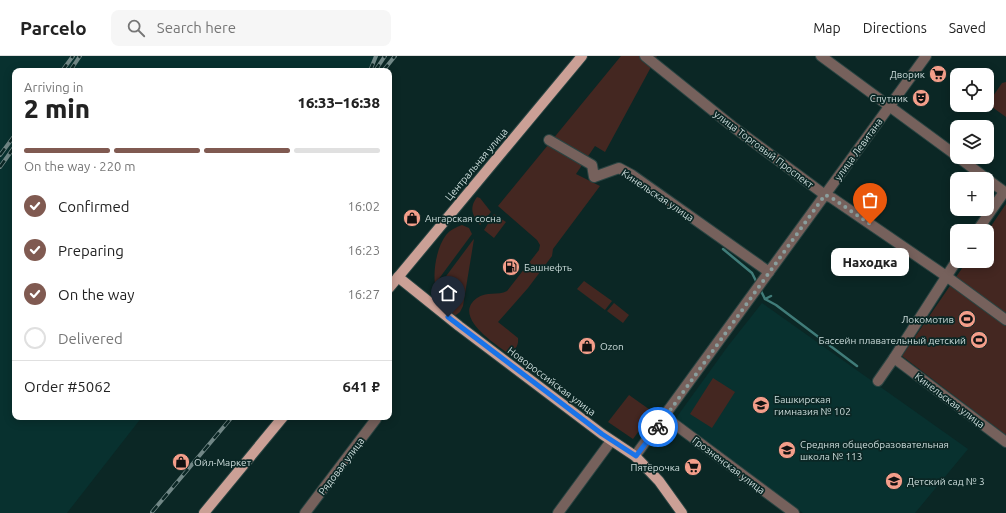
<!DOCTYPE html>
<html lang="en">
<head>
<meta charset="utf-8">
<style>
  body { margin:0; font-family:Ubuntu,sans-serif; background:#f6f6f6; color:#222; height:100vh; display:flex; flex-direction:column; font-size:15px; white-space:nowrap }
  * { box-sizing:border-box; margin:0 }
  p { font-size:13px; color:#767676 }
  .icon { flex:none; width:22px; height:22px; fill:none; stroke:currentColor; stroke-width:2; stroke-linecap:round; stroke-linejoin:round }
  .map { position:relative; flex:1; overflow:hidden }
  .details { position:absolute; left:12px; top:12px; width:380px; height:352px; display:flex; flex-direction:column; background:#fff; border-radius:8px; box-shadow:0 2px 10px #0003 }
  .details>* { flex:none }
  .fabs { position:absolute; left:950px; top:12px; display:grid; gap:8px }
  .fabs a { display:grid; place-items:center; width:44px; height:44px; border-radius:8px; background:#fff; box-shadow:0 2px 10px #0003; font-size:20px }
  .pin { position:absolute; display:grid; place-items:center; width:34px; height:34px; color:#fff; margin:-41px -17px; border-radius:50% 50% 50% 0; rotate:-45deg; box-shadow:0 0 4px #0007 }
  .pin .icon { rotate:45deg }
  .courier { position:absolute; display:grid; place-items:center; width:40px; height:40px; margin:-20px; border:3px solid #1a73e8; border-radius:50%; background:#fff; color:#222; box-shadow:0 1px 5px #0007 }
  .bubble { position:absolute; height:28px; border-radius:8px; background:#fff; box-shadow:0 2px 10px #0003; font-size:13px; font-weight:800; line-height:28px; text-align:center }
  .summary em { font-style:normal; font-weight:800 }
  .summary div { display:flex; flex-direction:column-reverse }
  .summary { display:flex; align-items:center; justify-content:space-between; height:68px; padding:0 12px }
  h1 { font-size:26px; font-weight:800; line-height:30px }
  .bar { display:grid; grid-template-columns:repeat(4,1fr); gap:6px 4px; align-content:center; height:48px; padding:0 12px }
  .bar i { height:5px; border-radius:3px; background:#e0e0e0 }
  .bar .current { background:#805a51 }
  .bar p { grid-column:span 4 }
  .line { display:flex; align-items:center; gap:10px; padding:0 12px; border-top:1px solid #e0e0e0 }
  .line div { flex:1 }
  ol { padding:0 12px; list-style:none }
  li { display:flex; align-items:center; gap:12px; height:44px }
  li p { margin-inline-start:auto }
  li .icon { padding:4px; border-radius:50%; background:#805a51; color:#fff; stroke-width:4 }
  li:last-child { color:#767676 }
  li i { width:22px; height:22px; border:2px solid #e0e0e0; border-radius:50% }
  header { display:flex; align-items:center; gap:24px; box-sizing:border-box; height:56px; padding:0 20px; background:#fff; border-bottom:1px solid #e0e0e0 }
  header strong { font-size:19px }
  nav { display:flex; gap:22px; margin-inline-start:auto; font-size:14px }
  .search { width:280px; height:36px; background:#f6f6f6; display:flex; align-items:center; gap:10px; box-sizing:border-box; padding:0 14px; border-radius:8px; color:#767676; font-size:15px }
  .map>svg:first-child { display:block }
</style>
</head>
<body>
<header>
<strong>Parcelo</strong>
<div class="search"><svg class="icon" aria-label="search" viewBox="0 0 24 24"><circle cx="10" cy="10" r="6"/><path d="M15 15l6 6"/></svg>Search here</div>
<nav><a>Map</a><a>Directions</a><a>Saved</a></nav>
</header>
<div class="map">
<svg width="1006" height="457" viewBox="0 0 1006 457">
  <rect width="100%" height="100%" fill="#0b2725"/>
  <g fill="#08312f">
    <polygon points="0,0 379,0 371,15 15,15 15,361 142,361 67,457 0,457"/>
    <polygon points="762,247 968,393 915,457 803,457 676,362 728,290"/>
  </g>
  <g fill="#442721">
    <path d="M621 0H657L605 96 595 90 576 118 600 130 553 193 552 200 528 232 498 266 518 282C519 290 515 296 506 296 494 287 452 260 477 242 486 235 498 240 507 235L539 194 540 189 537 184 498 150Z"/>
    <polygon points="1006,26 1006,61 992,51 991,43 1002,27"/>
    <path d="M477 141 480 142 491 156 480 169C472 159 469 152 477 141Z"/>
    <polygon points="1006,148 1006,379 902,300 967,205 987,205 987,176"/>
    <polygon points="494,158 506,166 494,182 484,174"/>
    <path d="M462 169 469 172 472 178 435 228C433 213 437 191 446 179 450 174 456 171 462 169Z"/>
    <path d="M474 183 463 250 460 256 456 259C444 258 439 241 438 231L473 184Z"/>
    <polygon points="584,225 612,245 605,254 577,233"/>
    <polygon points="614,247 629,259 623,267 607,255"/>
    <polygon points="713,322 735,336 712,372 690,358"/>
    <polygon points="629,339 653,356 633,383 608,366"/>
  </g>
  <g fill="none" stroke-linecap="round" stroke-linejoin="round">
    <g stroke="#407c79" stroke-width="2.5">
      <polyline points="723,193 752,217 757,227"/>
      <polyline points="760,233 765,243 776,249 857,310"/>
      <polyline points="765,243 771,240"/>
    </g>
    <defs>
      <g id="minor">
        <polyline points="645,0 732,70 825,139 832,142 946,220 1006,264"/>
        <polyline points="821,0 957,100"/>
        <polyline points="549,84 592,109 594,121 619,112 632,119 769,216"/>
        <polyline points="958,101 987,123"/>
        <polyline points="987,123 1006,137"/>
        <polyline points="977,175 1004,136"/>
        <polyline points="894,302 1006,386"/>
        <polyline points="878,325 894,302 957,204"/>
        <polyline points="665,361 794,457"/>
        <polyline points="635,400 926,0"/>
        <polyline points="305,457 376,363"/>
        <polyline points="558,457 611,385"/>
      </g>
      <g id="major">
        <polyline points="398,221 459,270 602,378 635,400 659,425 682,457"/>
        <polyline points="389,232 582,0"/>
        <polyline points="204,457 283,361"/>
      </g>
    </defs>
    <use href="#minor" stroke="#2a4442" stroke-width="12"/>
    <use href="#major" stroke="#2a4442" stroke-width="12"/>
    <use href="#minor" stroke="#76615c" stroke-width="10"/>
    <use href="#major" stroke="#cba096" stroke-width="10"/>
    <defs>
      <g id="rail">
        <polyline points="62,15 73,0"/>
        <polyline points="70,15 80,0"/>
        <polyline points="370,15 376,0"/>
        <polyline points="375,15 385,0"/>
        <polyline points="383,15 395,0"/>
        <polyline points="0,99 15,79"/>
        <polyline points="0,111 15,90"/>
        <polyline points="152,456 232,361"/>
      </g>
    </defs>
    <use href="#rail" stroke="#718786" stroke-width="4"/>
    <use href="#rail" stroke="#0b2725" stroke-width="2.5" stroke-dasharray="8" stroke-linecap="butt"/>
  </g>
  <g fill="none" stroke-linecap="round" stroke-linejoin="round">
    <polyline stroke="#8a9e9d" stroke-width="4" stroke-dasharray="0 7.2" points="658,371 825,139 832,142 870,168"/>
    <polyline stroke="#1a73e8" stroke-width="5" points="448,261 602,378 636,400 658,371"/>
  </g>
  <defs>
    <symbol id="supermarket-disc" viewBox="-11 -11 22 22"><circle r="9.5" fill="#f49e8a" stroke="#0b2725"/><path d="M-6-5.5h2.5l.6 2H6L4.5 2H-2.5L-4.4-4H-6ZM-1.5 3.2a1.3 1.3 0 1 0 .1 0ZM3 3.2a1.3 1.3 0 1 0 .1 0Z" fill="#111"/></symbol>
    <symbol id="theatre-disc" viewBox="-11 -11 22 22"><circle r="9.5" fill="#f49e8a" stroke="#0b2725"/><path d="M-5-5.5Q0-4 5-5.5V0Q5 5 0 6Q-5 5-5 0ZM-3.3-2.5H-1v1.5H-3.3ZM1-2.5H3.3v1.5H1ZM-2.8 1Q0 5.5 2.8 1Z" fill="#111"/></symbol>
    <symbol id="shop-disc" viewBox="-11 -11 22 22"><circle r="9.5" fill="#f49e8a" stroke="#0b2725"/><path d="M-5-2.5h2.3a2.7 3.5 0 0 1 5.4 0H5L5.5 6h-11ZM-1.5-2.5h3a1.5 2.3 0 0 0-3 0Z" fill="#111"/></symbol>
    <symbol id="fuel-disc" viewBox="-11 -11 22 22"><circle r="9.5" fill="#f49e8a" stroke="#0b2725"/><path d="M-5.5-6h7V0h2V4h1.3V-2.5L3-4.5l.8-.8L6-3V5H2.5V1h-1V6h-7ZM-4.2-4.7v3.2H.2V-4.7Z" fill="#111"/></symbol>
    <symbol id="stadium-disc" viewBox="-11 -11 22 22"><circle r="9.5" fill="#f49e8a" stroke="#0b2725"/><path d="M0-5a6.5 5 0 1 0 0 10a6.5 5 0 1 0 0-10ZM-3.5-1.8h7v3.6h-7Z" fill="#111"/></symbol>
    <symbol id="school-disc" viewBox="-11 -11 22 22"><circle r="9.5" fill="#f49e8a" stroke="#0b2725"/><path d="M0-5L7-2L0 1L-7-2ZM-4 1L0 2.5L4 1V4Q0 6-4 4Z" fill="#111"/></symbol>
  </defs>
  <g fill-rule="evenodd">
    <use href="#supermarket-disc" x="928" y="8" width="20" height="20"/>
    <use href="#theatre-disc" x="911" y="32" width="20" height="20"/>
    <use href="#shop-disc" x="402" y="152" width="20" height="20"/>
    <use href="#fuel-disc" x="501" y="201" width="20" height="20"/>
    <use href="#stadium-disc" x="957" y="253" width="20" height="20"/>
    <use href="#stadium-disc" x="969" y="274" width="20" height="20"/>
    <use href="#shop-disc" x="577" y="280" width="20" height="20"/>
    <use href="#school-disc" x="751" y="339" width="20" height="20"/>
    <use href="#school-disc" x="777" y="384" width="20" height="20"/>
    <use href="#shop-disc" x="171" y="396" width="20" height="20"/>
    <use href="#supermarket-disc" x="683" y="401" width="20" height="20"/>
    <use href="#school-disc" x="884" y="415" width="20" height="20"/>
  </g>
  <g text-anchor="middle" stroke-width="3.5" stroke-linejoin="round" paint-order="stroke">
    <g font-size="10" fill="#cededd" stroke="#0b2725" text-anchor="start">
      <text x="925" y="22" text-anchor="end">Дворик</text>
      <text x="908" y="46" text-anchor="end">Спутник</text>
      <text x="425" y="166">Ангарская сосна</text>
      <text x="524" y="215">Башнефть</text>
      <text x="954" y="267" text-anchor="end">Локомотив</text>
      <text x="966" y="288" text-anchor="end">Бассейн плавательный детский</text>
      <text x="600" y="294">Ozon</text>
      <text x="774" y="347">Башкирская<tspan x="774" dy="12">гимназия № 102</tspan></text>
      <text x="800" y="392">Средняя общеобразовательная<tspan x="800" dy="12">школа № 113</tspan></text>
      <text x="194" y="410">Ойл-Маркет</text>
      <text x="680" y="415" text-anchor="end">Пятёрочка</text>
      <text x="907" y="429">Детский сад № 3</text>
    </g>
    <g font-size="10" fill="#cededd" stroke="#0b2725">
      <text transform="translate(764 93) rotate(37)" y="4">улица Торговый Проспект</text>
      <text transform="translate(858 93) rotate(-54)" y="4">улица Левитана</text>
      <text transform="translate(476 108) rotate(-50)" y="4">Центральная улица</text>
      <text transform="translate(658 139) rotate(34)" y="4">Кинельская улица</text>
      <text transform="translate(552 325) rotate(37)" y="4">Новороссийская улица</text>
      <text transform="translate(950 344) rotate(37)" y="4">Кинельская улица</text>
      <text transform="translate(729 409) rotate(37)" y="4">Грозненская улица</text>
      <text transform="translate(341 410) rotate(-53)" y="4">Рядовая улица</text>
    </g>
  </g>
</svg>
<div class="fabs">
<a><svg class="icon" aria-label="locate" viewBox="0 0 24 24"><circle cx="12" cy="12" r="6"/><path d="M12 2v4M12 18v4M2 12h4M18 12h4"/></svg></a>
<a><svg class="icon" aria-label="layers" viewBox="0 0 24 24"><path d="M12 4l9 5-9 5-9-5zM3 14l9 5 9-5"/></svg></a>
<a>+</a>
<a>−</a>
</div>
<div class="pin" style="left:870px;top:168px;background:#ea580c"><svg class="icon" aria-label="bag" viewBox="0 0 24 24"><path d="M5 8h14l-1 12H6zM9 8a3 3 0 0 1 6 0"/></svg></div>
<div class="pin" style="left:448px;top:261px;background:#1f2937"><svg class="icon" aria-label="home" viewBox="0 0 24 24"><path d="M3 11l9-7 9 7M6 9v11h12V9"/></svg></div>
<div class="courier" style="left:658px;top:371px"><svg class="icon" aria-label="bike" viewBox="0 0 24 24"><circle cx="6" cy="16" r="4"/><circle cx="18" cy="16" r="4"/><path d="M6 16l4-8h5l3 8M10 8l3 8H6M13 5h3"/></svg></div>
<div class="bubble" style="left:831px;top:192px;width:78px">Находка</div>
<section class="details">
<div class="summary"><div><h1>2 min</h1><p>Arriving in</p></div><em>16:33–16:38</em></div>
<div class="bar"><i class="current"></i><i class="current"></i><i class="current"></i><i></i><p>On the way · 220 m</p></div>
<ol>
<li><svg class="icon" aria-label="check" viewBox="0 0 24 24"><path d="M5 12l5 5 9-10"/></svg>Confirmed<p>16:02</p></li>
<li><svg class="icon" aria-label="check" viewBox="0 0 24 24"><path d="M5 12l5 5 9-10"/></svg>Preparing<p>16:23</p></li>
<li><svg class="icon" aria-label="check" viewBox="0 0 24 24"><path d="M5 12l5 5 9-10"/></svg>On the way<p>16:27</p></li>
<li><i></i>Delivered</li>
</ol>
<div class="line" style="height:52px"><div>Order #5062</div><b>641 ₽</b></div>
</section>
</div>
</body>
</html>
